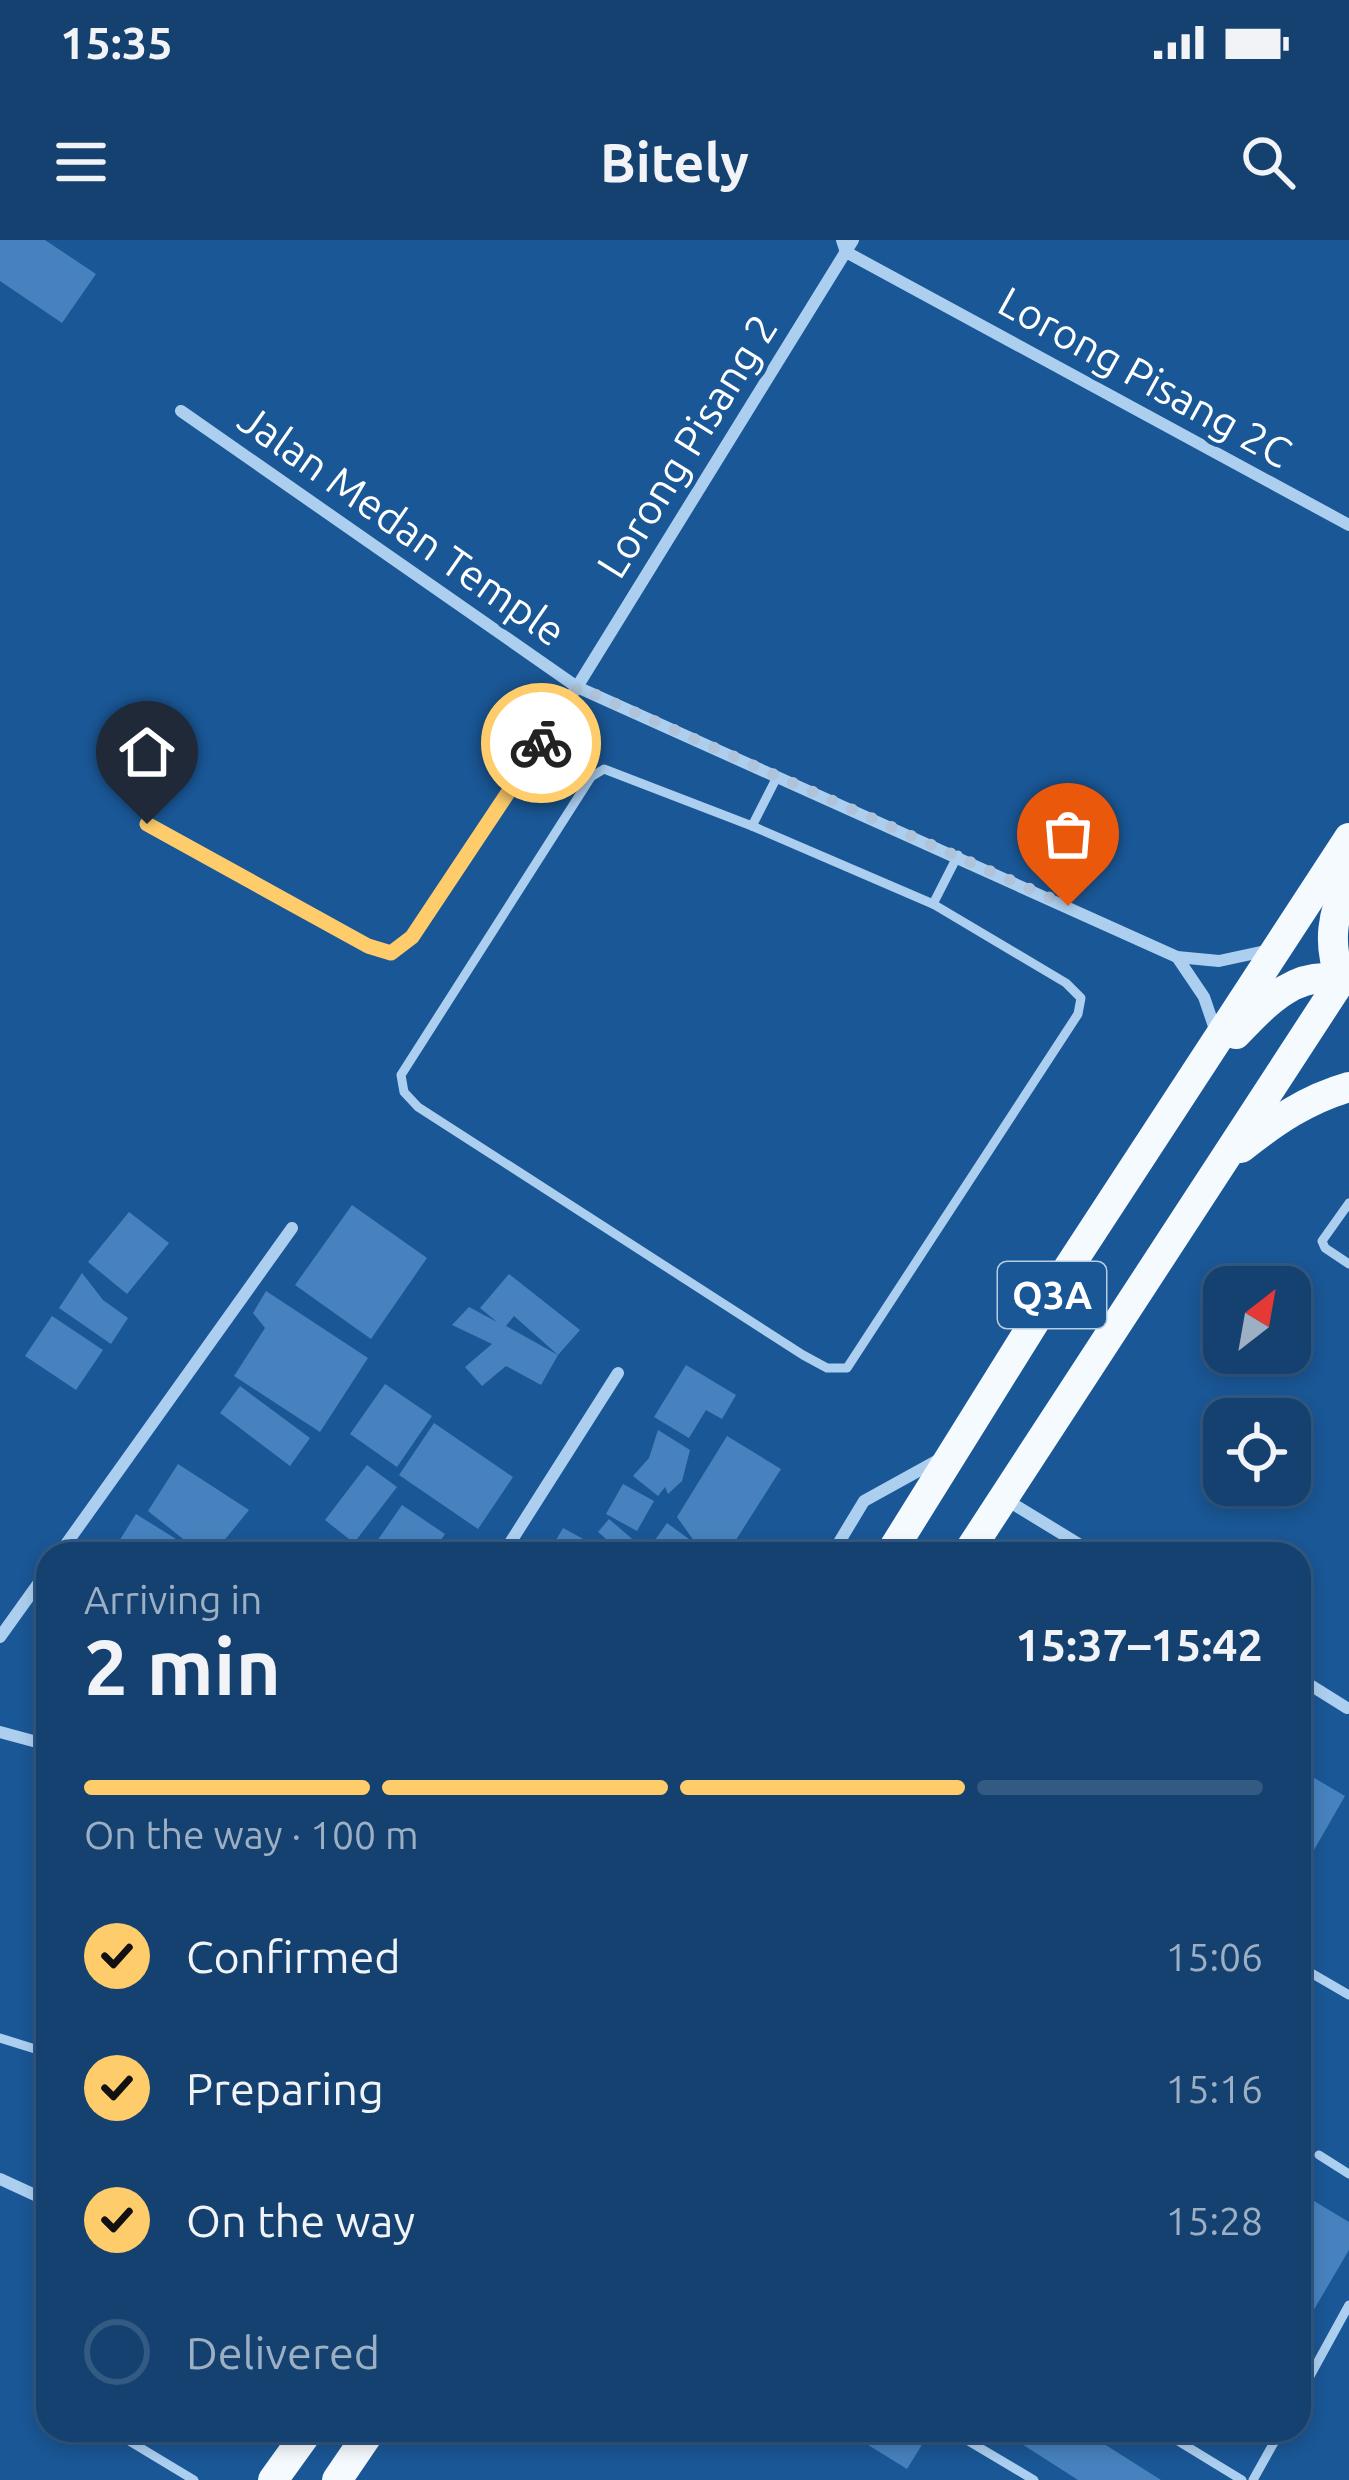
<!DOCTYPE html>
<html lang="en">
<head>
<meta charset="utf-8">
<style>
  body { margin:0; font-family:Ubuntu,sans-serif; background:#214c78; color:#f1f3f6; height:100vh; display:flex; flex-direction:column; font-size:45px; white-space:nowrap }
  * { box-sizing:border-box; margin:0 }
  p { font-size:39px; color:#9dafc3 }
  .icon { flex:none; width:66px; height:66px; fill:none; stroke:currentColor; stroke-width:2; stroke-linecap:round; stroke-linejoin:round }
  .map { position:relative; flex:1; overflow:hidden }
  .panel { position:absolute; left:36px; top:1302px; width:1275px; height:900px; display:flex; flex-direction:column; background:#144170; border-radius:36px; box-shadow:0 6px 18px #0003,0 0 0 3px #335a83 }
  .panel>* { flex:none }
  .needle { width:78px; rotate:31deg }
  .fabs { position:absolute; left:1203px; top:1026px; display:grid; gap:24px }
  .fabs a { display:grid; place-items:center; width:108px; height:108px; border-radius:24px; background:#144170; box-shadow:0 6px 18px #0003,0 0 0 3px #335a83; font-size:60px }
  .pin { position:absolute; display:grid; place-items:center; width:102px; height:102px; color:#fff; margin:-123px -51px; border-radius:50% 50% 50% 0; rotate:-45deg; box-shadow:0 0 12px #0007 }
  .pin .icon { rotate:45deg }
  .courier { position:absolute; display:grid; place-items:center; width:120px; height:120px; margin:-60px; border:9px solid #ffcc6b; border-radius:50%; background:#fff; color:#222; box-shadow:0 3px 15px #0007 }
  .overview em { font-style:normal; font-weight:600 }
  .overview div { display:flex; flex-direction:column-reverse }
  .overview { display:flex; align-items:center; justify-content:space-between; height:204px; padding:0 48px }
  h1 { font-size:78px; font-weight:600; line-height:90px }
  .bar { display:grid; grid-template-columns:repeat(4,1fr); gap:18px 12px; align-content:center; height:144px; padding:0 48px }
  .bar i { height:15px; border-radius:9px; background:#335a83 }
  .bar .current { background:#ffcc6b }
  .bar p { grid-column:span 4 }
  ol { padding:0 48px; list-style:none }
  li { display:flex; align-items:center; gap:36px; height:132px }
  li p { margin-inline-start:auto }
  li .icon { padding:12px; border-radius:50%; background:#ffcc6b; color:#111; stroke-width:4 }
  li:last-child { color:#9dafc3 }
  li i { width:66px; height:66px; border:6px solid #335a83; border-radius:50% }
  .status { display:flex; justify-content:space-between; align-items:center; height:84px; padding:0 60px; background:#144170; direction:ltr }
  .status svg { height:33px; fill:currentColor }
  header { display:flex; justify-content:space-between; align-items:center; height:156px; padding:0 48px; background:#144170; font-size:54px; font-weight:600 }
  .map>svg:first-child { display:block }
</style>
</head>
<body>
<div class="status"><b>15:35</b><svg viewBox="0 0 49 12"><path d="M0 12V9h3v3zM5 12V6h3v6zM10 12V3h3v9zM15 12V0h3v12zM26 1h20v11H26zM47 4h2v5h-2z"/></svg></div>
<header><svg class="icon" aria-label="menu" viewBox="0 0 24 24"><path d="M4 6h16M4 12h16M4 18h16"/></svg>Bitely<svg class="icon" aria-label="search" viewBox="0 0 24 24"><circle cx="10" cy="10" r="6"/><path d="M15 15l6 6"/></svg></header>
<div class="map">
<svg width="1349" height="2240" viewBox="0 0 1349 2240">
  <rect width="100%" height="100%" fill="#1a5796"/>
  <g fill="#4782be" fill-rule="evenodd">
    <polygon points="0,0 45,0 96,34 62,83 0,41"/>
    <polygon points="352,965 427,1018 371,1099 295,1045"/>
    <polygon points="129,972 169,1003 127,1054 88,1022"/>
    <polygon points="82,1033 103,1060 128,1078 111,1104 59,1068"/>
    <path d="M509 1034 580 1090 558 1115 541 1145 506 1126 482 1146 465 1127 492 1104 452 1085 469 1067 497 1082 480 1068ZM514 1076 558 1115 506 1086Z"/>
    <polygon points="266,1051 368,1118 320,1192 234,1136 265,1088 253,1073"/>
    <polygon points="52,1076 103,1110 76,1150 25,1116"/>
    <polygon points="686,1125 736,1155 722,1179 706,1170 689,1198 654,1177"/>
    <polygon points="385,1144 432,1176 397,1227 350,1194"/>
    <polygon points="240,1146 310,1198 290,1226 220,1173"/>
    <polygon points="434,1183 513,1237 478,1289 399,1235"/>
    <polygon points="658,1190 690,1210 682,1241 668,1254 665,1247 658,1256 633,1236 649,1218"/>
    <polygon points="727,1196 781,1229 727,1314 645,1314 667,1283 697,1305 677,1277"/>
    <polygon points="178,1224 249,1270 213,1314 202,1314 148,1271"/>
    <polygon points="367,1225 397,1247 354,1303 325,1280"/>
    <polygon points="623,1244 654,1261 637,1291 606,1274"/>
    <polygon points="402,1265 445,1294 431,1314 368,1314"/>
    <polygon points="136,1274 200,1314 129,1314 116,1306"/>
    <polygon points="609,1279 638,1304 619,1310 598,1292"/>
    <polygon points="563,1288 611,1314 548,1314"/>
    <polygon points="1299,1529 1345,1556 1299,1636"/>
    <polygon points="1299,1952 1349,1982 1349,2010 1299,2095"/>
    <polygon points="48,2099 48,2132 33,2122"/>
    <polygon points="844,2190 931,2190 907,2229"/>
    <polygon points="1000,2190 1082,2190 1161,2240 1078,2240"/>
  </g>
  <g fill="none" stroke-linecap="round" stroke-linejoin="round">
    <g stroke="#accff0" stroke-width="9">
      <polygon points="604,529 752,586 933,664 1066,743 1081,758 1078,774 847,1128 827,1128 803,1115 418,867 404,852 401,835 591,537"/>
      <polyline points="752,586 777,537"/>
      <polyline points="933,664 958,615"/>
      <polyline points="1349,963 1322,1001 1325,1008 1349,1024"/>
      <polyline points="1299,1726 1349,1755"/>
      <polyline points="0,1798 48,1813"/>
      <polyline points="1319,1915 1349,1934"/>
      <polyline points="1299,2156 1349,2065"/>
      <polyline points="111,2190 194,2240"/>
      <polyline points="1160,2190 1242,2240"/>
      <polyline points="965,2199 1034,2240"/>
      <polyline points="1253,2240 1281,2190"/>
    </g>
    <g stroke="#accff0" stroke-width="12">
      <polyline points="842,0 846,12 1349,285"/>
      <polyline points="181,171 577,447 1177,717 1219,721 1270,710"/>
      <polyline points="147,584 368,706 391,713 413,697 577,447 853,0"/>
      <polyline points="1177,717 1204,757 1217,795"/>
      <polyline points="1005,1259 1095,1314"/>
      <polyline points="59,1314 292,988"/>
      <polyline points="503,1314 618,1133"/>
      <polyline points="832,1314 864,1261 940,1219"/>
      <polyline points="0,1397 48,1330"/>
      <polyline points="1299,1438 1347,1468"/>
      <polyline points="0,1492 48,1505"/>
      <polyline points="0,1939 48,1961"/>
    </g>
    <g stroke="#f5faff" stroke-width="30">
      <path d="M1341 740C1327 703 1332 674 1349 638"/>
      <path d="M1236 794C1265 764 1296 729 1341 740"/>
      <path d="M1241 908C1275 881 1307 859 1349 847"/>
      <polyline points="890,1314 1065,1033 1349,598"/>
      <polyline points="967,1314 1349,728"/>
      <polyline points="273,2240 309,2190"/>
      <polyline points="337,2240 371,2190"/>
    </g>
  </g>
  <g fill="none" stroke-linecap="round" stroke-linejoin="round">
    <polyline stroke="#afc4da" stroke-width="12" stroke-dasharray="0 21.6" points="541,503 578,447 1068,666"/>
    <polyline stroke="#ffcc6b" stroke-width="15" points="147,584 368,706 391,713 412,697 541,503"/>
  </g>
  <g text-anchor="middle" stroke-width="9" stroke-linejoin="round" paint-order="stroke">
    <rect fill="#1a5796" stroke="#bacde0" stroke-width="3" x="998" y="1022" width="108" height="66" rx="9"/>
    <g font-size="39" font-weight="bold" fill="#fff">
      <text x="1052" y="1069">Q3A</text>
    </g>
    <g font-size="42" fill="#fff" stroke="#1a5796">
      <text transform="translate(1145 137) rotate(29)" y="15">Lorong Pisang 2C</text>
      <text transform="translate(687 206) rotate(-58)" y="15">Lorong Pisang 2</text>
      <text transform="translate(402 285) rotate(35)" y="15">Jalan Medan Temple</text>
    </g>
  </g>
</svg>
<div class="fabs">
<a><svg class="needle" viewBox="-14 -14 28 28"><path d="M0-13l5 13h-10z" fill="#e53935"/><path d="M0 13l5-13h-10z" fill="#9dafc3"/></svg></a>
<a><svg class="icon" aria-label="locate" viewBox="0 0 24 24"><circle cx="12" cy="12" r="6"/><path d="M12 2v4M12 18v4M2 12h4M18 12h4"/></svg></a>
</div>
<div class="pin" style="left:1068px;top:666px;background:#ea580c"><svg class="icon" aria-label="bag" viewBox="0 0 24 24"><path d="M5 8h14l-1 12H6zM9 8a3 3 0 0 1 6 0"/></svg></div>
<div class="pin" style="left:147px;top:584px;background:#1f2937"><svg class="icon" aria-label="home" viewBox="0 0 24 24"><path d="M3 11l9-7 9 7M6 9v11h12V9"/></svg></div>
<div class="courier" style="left:541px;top:503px"><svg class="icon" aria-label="bike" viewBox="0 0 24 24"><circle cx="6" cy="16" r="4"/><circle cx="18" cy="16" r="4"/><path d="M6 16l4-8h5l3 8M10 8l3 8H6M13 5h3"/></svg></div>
<section class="panel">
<div class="overview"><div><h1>2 min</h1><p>Arriving in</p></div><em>15:37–15:42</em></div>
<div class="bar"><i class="current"></i><i class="current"></i><i class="current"></i><i></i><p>On the way · 100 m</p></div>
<ol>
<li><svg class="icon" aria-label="check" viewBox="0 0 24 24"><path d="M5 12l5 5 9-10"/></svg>Confirmed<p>15:06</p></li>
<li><svg class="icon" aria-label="check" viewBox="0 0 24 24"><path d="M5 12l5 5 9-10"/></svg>Preparing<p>15:16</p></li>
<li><svg class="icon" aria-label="check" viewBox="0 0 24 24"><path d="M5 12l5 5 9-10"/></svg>On the way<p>15:28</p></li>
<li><i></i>Delivered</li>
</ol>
</section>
</div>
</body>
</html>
